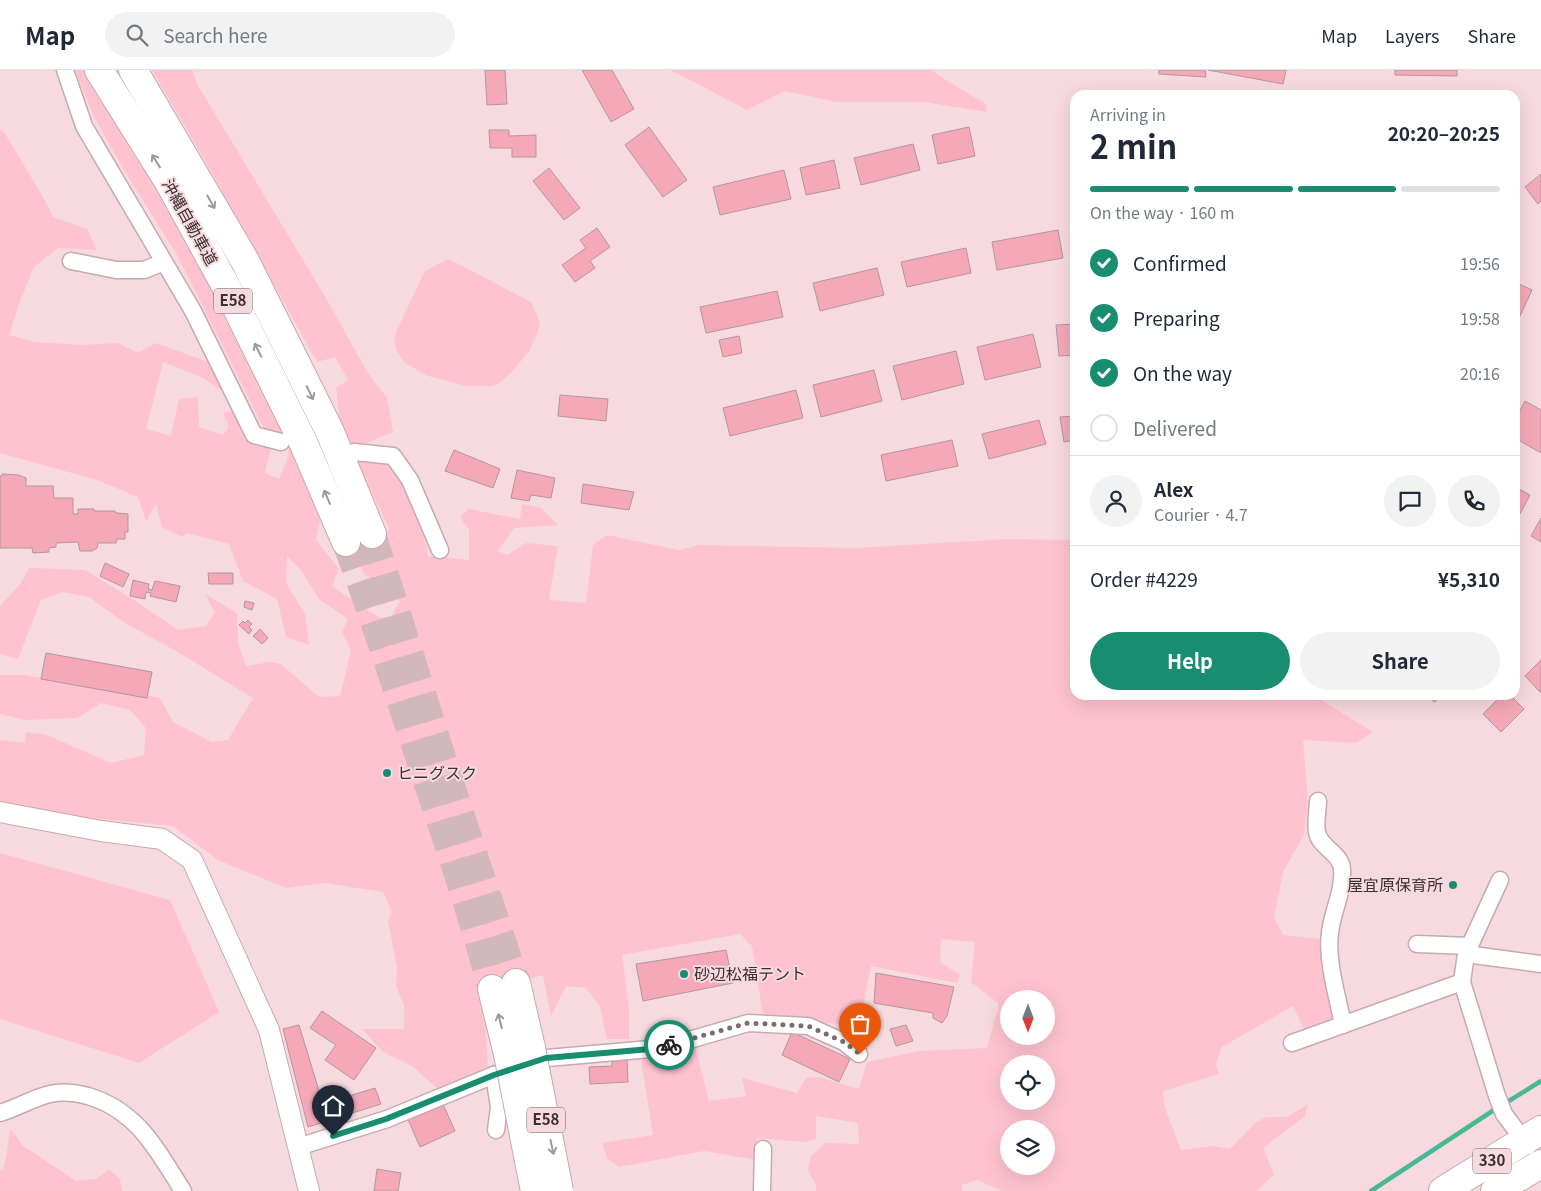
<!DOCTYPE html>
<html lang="en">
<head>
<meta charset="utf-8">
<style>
  body { margin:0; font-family:Georgia,"Noto Sans JP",serif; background:#f2f2f3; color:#1f2937; height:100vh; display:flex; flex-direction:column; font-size:19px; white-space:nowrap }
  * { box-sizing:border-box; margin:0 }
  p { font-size:16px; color:#747a83 }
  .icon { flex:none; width:28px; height:28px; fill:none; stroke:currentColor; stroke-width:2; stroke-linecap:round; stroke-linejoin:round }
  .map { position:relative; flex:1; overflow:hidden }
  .drawer { position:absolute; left:1070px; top:20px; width:450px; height:610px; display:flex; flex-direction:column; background:#fff; border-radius:15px; box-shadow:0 5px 20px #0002 }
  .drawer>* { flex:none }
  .needle { width:32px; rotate:180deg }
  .tools { position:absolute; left:1000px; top:920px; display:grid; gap:10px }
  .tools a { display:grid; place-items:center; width:55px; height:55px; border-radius:50%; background:#fff; box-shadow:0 5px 20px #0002; font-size:25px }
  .pin { position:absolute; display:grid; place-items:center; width:42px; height:42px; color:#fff; margin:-51px -21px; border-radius:50% 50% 50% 0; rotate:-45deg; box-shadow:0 0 5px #0007 }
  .pin .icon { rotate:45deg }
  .courier { position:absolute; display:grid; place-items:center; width:50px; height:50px; margin:-25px; border:4px solid #198d6f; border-radius:50%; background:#fff; color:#222; box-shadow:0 1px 6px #0007 }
  .overview em { font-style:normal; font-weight:700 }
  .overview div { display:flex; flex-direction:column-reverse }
  .overview { display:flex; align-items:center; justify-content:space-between; height:85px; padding:0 20px }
  h1 { font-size:32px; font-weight:700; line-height:38px }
  .bar { display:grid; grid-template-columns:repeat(4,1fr); gap:8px 5px; align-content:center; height:60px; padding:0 20px }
  .bar i { height:6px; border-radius:4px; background:#e0e1e3 }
  .bar .selected { background:#198d6f }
  .bar p { grid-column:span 4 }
  .line { display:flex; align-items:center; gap:12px; padding:0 20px; border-top:1px solid #e0e1e3 }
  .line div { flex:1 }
  .round { display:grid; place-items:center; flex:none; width:52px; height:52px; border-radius:26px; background:#f2f2f3 }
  ol { padding:0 20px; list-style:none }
  li { display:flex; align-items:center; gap:15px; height:55px }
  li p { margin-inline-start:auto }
  li .icon { padding:5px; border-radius:50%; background:#198d6f; color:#fff; stroke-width:4 }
  li:last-child { color:#747a83 }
  li i { width:28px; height:28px; border:2px solid #e0e1e3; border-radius:50% }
  .primary-button { display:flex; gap:10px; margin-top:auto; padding:10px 20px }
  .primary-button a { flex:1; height:58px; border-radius:30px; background:#198d6f; color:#fff; font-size:20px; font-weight:700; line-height:58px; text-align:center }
  .primary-button a+a { background:#f2f2f3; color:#1f2937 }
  header { display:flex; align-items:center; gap:30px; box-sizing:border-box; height:70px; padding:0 25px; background:#fff; border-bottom:1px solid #e0e1e3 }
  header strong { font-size:24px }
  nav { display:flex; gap:28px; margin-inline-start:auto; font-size:18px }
  .search { width:350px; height:45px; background:#f2f2f3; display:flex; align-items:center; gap:12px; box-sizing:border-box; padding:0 18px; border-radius:28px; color:#747a83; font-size:19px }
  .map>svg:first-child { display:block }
</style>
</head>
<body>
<header>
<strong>Map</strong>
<div class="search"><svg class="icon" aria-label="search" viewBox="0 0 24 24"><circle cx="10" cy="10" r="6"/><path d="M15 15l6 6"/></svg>Search here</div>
<nav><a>Map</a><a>Layers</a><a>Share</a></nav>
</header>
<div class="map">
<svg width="1541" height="1121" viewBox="0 0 1541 1121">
  <rect width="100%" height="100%" fill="#f7dadf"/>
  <g fill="#fec3ce" fill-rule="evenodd">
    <polygon points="75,0 89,0 221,229 284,366 265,361 177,185 124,100 93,45"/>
    <polygon points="152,0 192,0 197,14 323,223 368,303 387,328 393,362 352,379 340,353 336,318 348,310 335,287 317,292 203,87"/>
    <polygon points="671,0 931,0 944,9 986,34 987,42 924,32 836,32 785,21 747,40"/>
    <path d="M0 60 4 62 43 127 53 147 87 159 97 180 58 178 34 197 20 231 9 265 34 272 82 275 118 273 138 283 156 273 211 293 227 324 201 307 163 292 146 359 171 366 179 329 198 327 199 357 223 365 229 357 223 343 234 340 271 377 265 403 279 409 287 390 289 378 322 438 316 470 339 499 332 516 362 537 388 552 400 531 364 504 352 478 390 460 356 390 392 391C411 420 421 452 428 486L469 490V460L460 447 469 439 520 449 522 434 541 438 558 455 514 458 498 481 507 485 526 473 558 476 549 530 586 533 593 475 607 465 679 480 700 475 857 478 1007 469 1075 470V625H1313L1373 662 1356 673 1303 670 1308 731 1304 765 1283 802 1274 847 1283 865 1321 869 1322 894 1336 948 1304 959 1293 936 1222 977 1216 994 1219 1004 1163 1021 1165 1038 1181 1080 1214 1076 1230 1079 1255 1053 1266 1047H1287L1308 1034 1305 1046 1263 1078 1274 1105 1256 1121H1002L977 1110 962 1115V1121H816V1115L808 1100 811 1086 825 1073 859 1074 858 1053 816 1046V1069L804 1072 757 1068V1090L704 1081 619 1097 607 1088 602 1073 653 1065 641 990 695 976 709 1031 746 1026 742 1008 797 1023 806 1008 818 1007 859 1019 867 992 919 981 987 978 999 934 971 912 975 872 941 869 940 892 960 905 957 913 871 896 859 956 763 946 752 876 740 864 622 885 629 938V969H607L600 937 586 918 566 916 551 946 543 905 483 921 488 998 440 1021 412 996 383 982 362 959H404V935L396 916 397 897 388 851 392 842 383 822 325 813 286 818 218 790 173 756 68 746 0 734V670L25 673 26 662 47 665 111 693 144 685 146 658 130 640 101 633 77 648 25 650 0 644V605H24L160 628 173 652 212 672 228 670 253 628 176 581 125 553 89 527 63 522 41 530 18 589 0 584V536L21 513 29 498 85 500 131 528 178 560 206 556 215 543 205 524 237 543 238 573 246 596 270 592 281 594 319 627 340 626 351 580 342 562 348 549 319 529 301 500 287 486 286 513 305 544 309 575 286 567 277 529 243 511 229 474 187 463 182 467 162 457 156 434 146 451 138 427 97 410 0 383ZM1009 929H1046V966H1009ZM1009 994H1046V1031H1009ZM1009 1059H1046V1096H1009Z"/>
    <polygon points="449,189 531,232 538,247 540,256 530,280 512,302 501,312 493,316 466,316 428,306 405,293 398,283 394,272 397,260 425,201"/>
    <polygon points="0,783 170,830 219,942 139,993 0,949"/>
    <polygon points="10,1058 22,1075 76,1111 96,1109 109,1099 120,1109 122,1121 0,1121 0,1100 3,1100 7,1082"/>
  </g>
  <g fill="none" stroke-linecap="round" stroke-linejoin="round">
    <g stroke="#48b997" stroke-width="4.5">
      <polyline points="1504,1034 1541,1011"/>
      <polyline points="1371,1121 1497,1038"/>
    </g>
  </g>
  <g fill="#f5a9b8" stroke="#b2979c">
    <polygon points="485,0 505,0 507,34 487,35"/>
    <polygon points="582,0 612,0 634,39 611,52"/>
    <polygon points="1159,0 1205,0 1206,7 1159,4"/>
    <polygon points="1208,0 1286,0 1283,14"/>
    <polygon points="1395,0 1457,0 1457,6 1395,5"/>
    <polygon points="649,57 687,110 663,127 625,75"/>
    <polygon points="969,57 975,86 938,94 932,65"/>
    <polygon points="489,60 509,60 509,66 536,65 536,87 512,87 512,78 490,78"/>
    <polygon points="913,74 920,100 861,115 854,88"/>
    <polygon points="834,90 840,118 806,125 800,98"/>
    <polygon points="549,98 580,138 564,150 533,111"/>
    <polygon points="784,100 791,129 720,145 713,117"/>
    <polygon points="1541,104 1541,131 1538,134 1525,117"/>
    <polygon points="597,158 610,177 590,191 595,198 575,212 562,195 586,178 580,170"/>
    <polygon points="1058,160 1063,188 997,200 992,172"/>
    <polygon points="966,178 971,203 907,217 901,192"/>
    <polygon points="877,198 884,225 820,241 813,213"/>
    <polygon points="1515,212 1532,220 1519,248 1515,247"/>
    <polygon points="777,221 783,247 706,263 700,237"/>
    <polygon points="1075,254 1075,285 1059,286 1056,255"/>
    <polygon points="1033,264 1041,297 985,310 977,277"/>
    <polygon points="739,266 742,283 723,287 719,270"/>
    <polygon points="956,281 964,314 902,330 893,296"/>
    <polygon points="874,300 882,331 821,347 813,315"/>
    <polygon points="796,320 803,348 730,366 723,338"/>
    <polygon points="560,325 608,329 606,351 558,346"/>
    <polygon points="1525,331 1541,340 1541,383 1515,368 1515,350"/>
    <polygon points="1075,346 1075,370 1064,372 1060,347"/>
    <polygon points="1039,350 1046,374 989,389 982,364"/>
    <polygon points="952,370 958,396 886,411 881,385"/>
    <polygon points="454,380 500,399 493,418 445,401"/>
    <polygon points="517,400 555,408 551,428 531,425 529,431 511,428"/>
    <polygon points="2,404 19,405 26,408 26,416 53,416 54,428 73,428 73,444 78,444 78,439 94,439 94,441 114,441 117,443 128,444 128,462 125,462 125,469 117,469 116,473 98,473 97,478 92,481 80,481 78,472 56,473 56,477 49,478 49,482 33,483 32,478 0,478 0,406 2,406"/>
    <polygon points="583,414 634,422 629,440 581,433"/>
    <polygon points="1515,417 1530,425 1515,453"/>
    <polygon points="1541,448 1541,472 1531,466"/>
    <polygon points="105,493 129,504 123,517 100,506"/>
    <polygon points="208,503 233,503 233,514 209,514"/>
    <polygon points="133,510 149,514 148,519 152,520 155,511 180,516 176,532 150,526 151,523 146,522 145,529 130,526"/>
    <polygon points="245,531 254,533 252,540 244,537"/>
    <polygon points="248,550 252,554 249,557 252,560 249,564 239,555 243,551 245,553"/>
    <polygon points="260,559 268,568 262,574 253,566"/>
    <polygon points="46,583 152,602 147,628 41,609"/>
    <polygon points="1541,590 1541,623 1525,606"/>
    <polygon points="1424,625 1439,625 1435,632"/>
    <polygon points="1502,625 1510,625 1524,639 1501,662 1483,644"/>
    <polygon points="726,880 733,913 643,931 636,894"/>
    <polygon points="876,903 954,917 947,946 942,953 933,948 933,943 874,933"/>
    <polygon points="322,941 376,978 354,1010 325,990 336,975 310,958"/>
    <polygon points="299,955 323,1034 375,1018 381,1034 308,1057 283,959"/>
    <polygon points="906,955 913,971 896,976 890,959"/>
    <polygon points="792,962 850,989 839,1012 782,985"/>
    <polygon points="627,986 628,1012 590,1014 589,997 612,996 612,987"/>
    <polygon points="442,1032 455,1061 420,1077 407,1047"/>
    <polygon points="377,1099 401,1103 398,1121 374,1121"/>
  </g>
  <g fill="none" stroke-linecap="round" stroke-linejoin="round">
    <g stroke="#d2b8bc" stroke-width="28" stroke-dasharray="28 14" stroke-linecap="butt">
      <polyline points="372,464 449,710 516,913"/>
      <path d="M346 472C372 542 395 613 418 684 444 762 471 840 492 919"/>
    </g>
    <defs>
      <g id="minor">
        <polyline points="65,0 84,56 193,241 254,365 281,372"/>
        <polyline points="71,191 116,200 144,200 164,192"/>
        <polyline points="354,382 393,386 410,410 440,480"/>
        <path d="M1318 731C1318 740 1315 752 1317 762 1319 777 1341 783 1342 799 1344 821 1332 842 1330 863 1326 890 1338 928 1343 955"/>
        <polyline points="1500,810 1466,884 1462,912 1497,1026 1504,1044 1528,1076"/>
        <polyline points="1417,874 1470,876"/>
        <polyline points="1466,884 1541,894"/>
        <polyline points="1292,973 1462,912"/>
        <polyline points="494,1005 499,1037 496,1060"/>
        <path d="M0 1043C17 1038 33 1028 50 1024 62 1021 77 1023 88 1026 138 1041 157 1080 183 1121"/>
        <polyline points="298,1077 387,1049 494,1005 547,988 662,978 748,953 808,956 844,972 859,984"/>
        <polyline points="762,1121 763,1079"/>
      </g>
      <polyline id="tertiary" points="0,742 101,761 162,769 192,790 269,960 309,1121"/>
      <g id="trunk">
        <polyline points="1443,1121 1541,1060"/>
        <polyline points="1495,1121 1541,1094"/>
      </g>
      <g id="motorway">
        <polyline points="99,0 169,112 228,220 303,372 346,472"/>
        <polyline points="133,0 245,191 330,362 372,464"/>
        <polyline points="516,913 531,978"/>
        <polyline points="492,919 508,984"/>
      </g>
    </defs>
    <use href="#minor" stroke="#c5aaae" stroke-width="19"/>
    <use href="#tertiary" stroke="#c5aaae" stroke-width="22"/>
    <use href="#trunk" stroke="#c5aaae" stroke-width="30"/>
    <use href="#motorway" stroke="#c5aaae" stroke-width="30"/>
    <use href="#minor" stroke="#fff" stroke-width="16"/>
    <use href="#tertiary" stroke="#fff" stroke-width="20"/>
    <use href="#trunk" stroke="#fff" stroke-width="28"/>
    <use href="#motorway" stroke="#fff" stroke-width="28"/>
    <defs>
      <g id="motorway-bridge">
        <polyline points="531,978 559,1121"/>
        <polyline points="508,984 535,1121"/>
      </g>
    </defs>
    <use href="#motorway-bridge" stroke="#c5aaae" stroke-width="30" stroke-linecap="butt"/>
    <use href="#motorway-bridge" stroke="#fff" stroke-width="28"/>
  </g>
  <defs><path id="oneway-shaft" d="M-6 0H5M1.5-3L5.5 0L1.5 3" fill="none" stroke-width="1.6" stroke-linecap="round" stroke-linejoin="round" transform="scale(1.25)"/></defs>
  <g stroke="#9e9898">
    <use href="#oneway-shaft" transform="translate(156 91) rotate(-122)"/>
    <use href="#oneway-shaft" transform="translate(211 132) rotate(60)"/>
    <use href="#oneway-shaft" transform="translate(258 280) rotate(-117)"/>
    <use href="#oneway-shaft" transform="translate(310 323) rotate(64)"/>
    <use href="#oneway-shaft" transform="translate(327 427) rotate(-113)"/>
    <use href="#oneway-shaft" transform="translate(500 951) rotate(-104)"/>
    <use href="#oneway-shaft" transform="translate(552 1077) rotate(78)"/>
  </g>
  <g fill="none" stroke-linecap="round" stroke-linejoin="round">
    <polyline stroke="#7d6c6f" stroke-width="5" stroke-dasharray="0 9" points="669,975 748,953 808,956 844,972 860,984"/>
    <polyline stroke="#198d6f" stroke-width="6" points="333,1066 386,1049 494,1005 546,988 662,978 669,975"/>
  </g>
  <g fill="#198d6f" stroke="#f7dadf" stroke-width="2">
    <circle cx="387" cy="703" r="5"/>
    <circle cx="1453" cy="815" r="5"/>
    <circle cx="684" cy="904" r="5"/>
  </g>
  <g text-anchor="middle" stroke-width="4" stroke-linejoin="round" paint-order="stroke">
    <g fill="#f7dadf" stroke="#746466" stroke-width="1">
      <rect x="214" y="218.5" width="38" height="25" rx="4"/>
      <rect x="527" y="1037.5" width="38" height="25" rx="4"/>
      <rect x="1473" y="1078.5" width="38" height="25" rx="4"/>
    </g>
    <g font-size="15" font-weight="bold" fill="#3c3132">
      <text x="233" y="236">E58</text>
      <text x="546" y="1055">E58</text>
      <text x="1492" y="1096">330</text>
    </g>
    <g font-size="16" fill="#3c3132" stroke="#f7dadf">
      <text transform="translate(190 152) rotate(61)" y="6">沖縄自動車道</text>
    </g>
    <g font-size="16" fill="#3c3132" stroke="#f7dadf" text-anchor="start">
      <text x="397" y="709">ヒニグスク</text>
      <text x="1443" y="821" text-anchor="end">屋宜原保育所</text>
      <text x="694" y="910">砂辺松福テント</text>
    </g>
  </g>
</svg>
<div class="tools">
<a><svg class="needle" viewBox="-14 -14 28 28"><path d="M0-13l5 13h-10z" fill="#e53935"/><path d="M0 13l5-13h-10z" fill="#747a83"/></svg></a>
<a><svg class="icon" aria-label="locate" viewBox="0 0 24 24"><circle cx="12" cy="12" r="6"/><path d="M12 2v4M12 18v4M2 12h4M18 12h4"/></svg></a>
<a><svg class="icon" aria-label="layers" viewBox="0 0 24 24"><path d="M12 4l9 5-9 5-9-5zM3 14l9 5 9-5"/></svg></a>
</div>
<div class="pin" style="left:860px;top:984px;background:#ea580c"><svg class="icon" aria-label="bag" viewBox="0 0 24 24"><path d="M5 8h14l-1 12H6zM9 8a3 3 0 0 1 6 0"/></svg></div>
<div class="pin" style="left:333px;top:1066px;background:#1f2937"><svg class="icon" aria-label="home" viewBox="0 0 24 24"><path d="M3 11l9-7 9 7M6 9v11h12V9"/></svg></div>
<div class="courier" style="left:669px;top:975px"><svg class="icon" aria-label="bike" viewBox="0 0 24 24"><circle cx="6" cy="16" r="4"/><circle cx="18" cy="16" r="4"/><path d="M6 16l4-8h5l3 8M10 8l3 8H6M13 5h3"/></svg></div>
<section class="drawer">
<div class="overview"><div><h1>2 min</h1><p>Arriving in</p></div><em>20:20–20:25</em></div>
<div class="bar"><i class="selected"></i><i class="selected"></i><i class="selected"></i><i></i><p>On the way · 160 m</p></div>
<ol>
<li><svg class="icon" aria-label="check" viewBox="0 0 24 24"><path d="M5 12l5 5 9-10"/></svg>Confirmed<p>19:56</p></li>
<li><svg class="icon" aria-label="check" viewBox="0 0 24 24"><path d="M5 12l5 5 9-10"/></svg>Preparing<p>19:58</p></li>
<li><svg class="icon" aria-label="check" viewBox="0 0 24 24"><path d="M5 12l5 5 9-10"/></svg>On the way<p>20:16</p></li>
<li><i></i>Delivered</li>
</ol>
<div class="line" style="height:90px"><a class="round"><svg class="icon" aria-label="person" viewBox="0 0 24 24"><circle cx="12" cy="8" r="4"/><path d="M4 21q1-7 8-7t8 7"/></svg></a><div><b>Alex</b><p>Courier · 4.7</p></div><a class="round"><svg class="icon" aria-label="chat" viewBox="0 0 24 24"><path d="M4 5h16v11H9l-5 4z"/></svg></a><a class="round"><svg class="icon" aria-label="phone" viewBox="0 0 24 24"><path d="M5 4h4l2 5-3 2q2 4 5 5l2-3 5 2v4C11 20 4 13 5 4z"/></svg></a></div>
<div class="line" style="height:65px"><div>Order #4229</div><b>¥5,310</b></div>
<div class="primary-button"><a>Help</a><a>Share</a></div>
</section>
</div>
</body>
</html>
